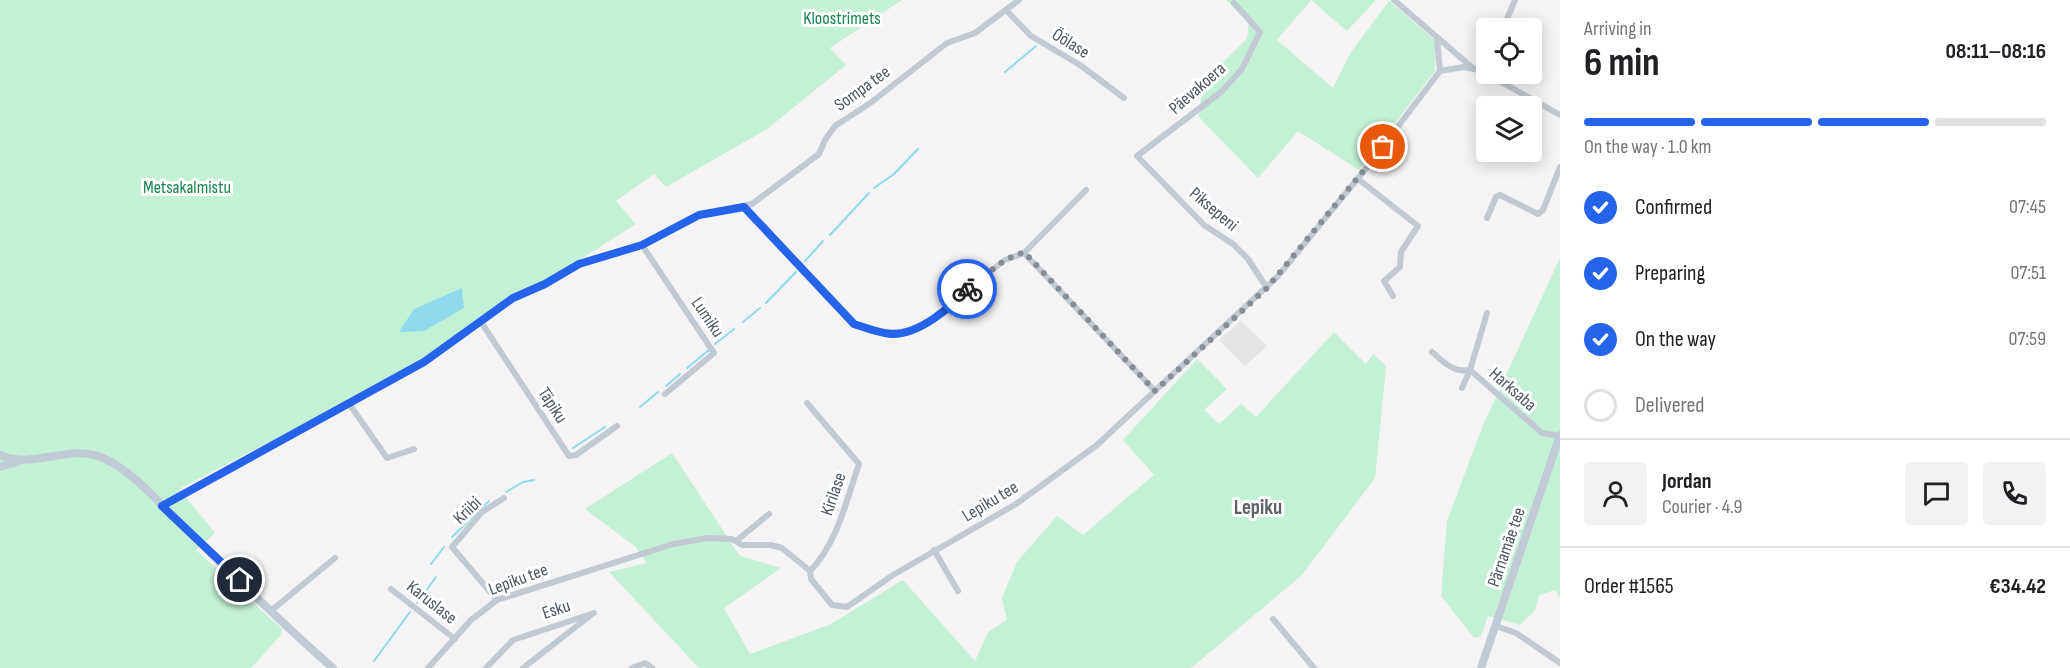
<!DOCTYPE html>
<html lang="en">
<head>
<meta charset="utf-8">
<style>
  body { margin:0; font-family:"Sofia Sans Condensed",sans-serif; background:#f2f2f2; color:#202124; height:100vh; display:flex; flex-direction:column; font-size:22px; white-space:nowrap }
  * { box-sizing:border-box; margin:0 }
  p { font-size:20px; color:#757577 }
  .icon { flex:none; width:33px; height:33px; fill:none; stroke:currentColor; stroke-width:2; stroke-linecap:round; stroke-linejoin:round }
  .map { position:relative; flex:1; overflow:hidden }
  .details { display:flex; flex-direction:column; background:#fff; width:510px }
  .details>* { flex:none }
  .fabs { position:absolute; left:1476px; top:18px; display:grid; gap:12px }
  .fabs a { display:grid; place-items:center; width:66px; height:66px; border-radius:6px; background:#fff; box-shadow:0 3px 15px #0003; font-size:30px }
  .pin { position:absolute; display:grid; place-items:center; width:51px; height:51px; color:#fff; margin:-26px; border:3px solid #fff; border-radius:50%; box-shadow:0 2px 6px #0007 }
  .courier { position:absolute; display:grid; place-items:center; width:60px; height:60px; margin:-30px; border:4px solid #2563eb; border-radius:50%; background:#fff; color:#222; box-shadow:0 2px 8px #0007 }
  .summary em { font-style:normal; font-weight:700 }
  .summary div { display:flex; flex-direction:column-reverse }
  .summary { display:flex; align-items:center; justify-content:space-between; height:102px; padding:0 24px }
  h1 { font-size:39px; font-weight:700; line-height:45px }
  .bar { display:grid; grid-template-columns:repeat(4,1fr); gap:9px 6px; align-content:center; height:72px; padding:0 24px }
  .bar i { height:8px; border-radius:4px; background:#e0e0e0 }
  .bar .active { background:#2563eb }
  .bar p { grid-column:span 4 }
  .line { display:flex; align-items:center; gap:15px; padding:0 24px; border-top:2px solid #e0e0e0 }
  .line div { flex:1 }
  .round { display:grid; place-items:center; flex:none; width:63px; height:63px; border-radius:6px; background:#f2f2f2 }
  ol { padding:0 24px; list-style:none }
  li { display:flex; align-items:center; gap:18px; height:66px }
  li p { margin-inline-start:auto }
  li .icon { padding:6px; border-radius:50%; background:#2563eb; color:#fff; stroke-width:4 }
  li:last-child { color:#757577 }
  li i { width:33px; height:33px; border:3px solid #e0e0e0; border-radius:50% }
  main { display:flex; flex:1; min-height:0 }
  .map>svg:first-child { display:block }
</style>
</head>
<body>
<main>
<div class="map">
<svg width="1560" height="668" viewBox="0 0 1560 668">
  <rect width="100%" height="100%" fill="#f5f3f3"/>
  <polygon fill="#e6e4e5" points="1241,321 1267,346 1245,366 1219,340"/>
  <g fill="#c3f1d5">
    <polygon points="0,0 902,0 830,48 846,65 767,129 666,187 654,174 616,201 636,224 551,278 513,293 436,350 392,378 179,489 215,533 196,550 282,629 281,635 251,668 0,668"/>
    <polygon points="1226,0 1376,0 1347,31 1311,0 1277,40 1333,88 1351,52 1389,1 1436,41 1435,71 1359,170 1298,131 1258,178 1198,116 1204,80 1247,39 1249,23"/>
    <polygon points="1560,258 1560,598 1555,590 1539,595 1535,610 1520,625 1488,616 1481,636 1474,638 1441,596 1447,521 1483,425"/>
    <polygon points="1334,332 1366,364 1373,354 1386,366 1375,478 1302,575 1191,668 699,668 609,572 647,563 636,547 585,509 672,453 740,556 781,568 724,608 750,654 829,625 903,580 975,661 988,632 1007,620 1002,598 1017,562 1057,516 1083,535 1154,475 1123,440 1197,359 1227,389 1204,410 1219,424 1241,404 1256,417"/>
  </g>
  <polygon fill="#90daee" points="462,288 464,308 424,331 399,332 414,309"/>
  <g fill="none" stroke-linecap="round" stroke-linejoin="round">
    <g stroke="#90daee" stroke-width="2">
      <polyline points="1005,72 1036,46"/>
      <polyline points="874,188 894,174 918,149"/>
      <polyline points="830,235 869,193"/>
      <polyline points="805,261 823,241"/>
      <polyline points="766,303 796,272"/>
      <polyline points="743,322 760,308"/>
      <polyline points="715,344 734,329"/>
      <polyline points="687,368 709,350"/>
      <polyline points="666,386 680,374"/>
      <polyline points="640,407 658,392"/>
      <polyline points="573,448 605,427"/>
      <polyline points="506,492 523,482 534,480"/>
      <polyline points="452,537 489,501"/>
      <polyline points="431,564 444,547"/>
      <polyline points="417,603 436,577"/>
      <polyline points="374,661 410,612"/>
    </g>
    <g stroke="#c1cad2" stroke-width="6">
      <polyline points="1394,0 1474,69 1486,73"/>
      <polyline points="1234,3 1260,32 1242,69 1221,92 1137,156 1204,225 1233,244 1248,259 1267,288"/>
      <polyline points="1006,10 1031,36 1080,65 1124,98"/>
      <polyline points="1503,28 1515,0"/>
      <polyline points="1437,39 1440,71"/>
      <polyline points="1487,74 1560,115"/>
      <polyline points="1358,179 1418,226 1401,252 1400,267 1384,281 1393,296"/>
      <path d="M744 207 854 324C906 343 919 328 961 298L965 291 1005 260 1024 253 1086 190"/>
      <polyline points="1487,218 1496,197 1500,195 1538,214 1543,210 1560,167"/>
      <polyline points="642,245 714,353 665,394"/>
      <polyline points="1024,253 1155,391"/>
      <polyline points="1487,313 1470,370 1542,433 1560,436"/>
      <polyline points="481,322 569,456 576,455 617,426"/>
      <path d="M1432 352C1444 362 1453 373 1470 370L1462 388"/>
      <path d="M807 403 859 464C846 501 838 542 810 571"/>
      <polyline points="350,405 387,458 414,449"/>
      <polyline points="162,506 424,362 513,298 545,284 579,264 642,245 699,215 752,204 819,154 825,140 835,126 869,104 947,43 975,33 1019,0"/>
      <polyline points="736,541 769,514"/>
      <polyline points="934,550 958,591"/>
      <polyline points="391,589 455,639"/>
      <polyline points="497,600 452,547 482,512 504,498"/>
      <polyline points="272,610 335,558"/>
      <polyline points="1273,619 1314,668"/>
      <polyline points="1496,626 1516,633 1560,663"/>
      <polyline points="428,668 471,620 497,600 673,544 708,538 732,539 742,545 771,545 782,548 810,571 811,579 832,605 847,607 893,575 1016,504 1097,445 1278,276 1368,166 1440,71 1464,67 1474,69"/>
      <polyline points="486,668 513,640 594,613"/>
      <polyline points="523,668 591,615"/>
      <polyline points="632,668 645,663 652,668"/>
    </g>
    <g stroke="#c1cbd6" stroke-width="8">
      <path d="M0 455C33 470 69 443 103 458 133 471 160 504 183 526 232 574 281 623 333 668"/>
      <polyline points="0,467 17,462"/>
      <polyline points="1481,668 1560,435"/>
    </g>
  </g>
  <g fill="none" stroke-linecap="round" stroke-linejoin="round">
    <polyline stroke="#868d94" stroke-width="6" stroke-dasharray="0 10.8" points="967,289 1005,260 1024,252 1155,391 1267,288 1383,147"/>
    <path stroke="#2563eb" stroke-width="8" d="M240 580 162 506 424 362 513 298 545 284 579 264 642 245 699 215 744 207 854 324C866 328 878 333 891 334 919 335 950 308 967 289"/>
  </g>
  <g text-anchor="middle" stroke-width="6" stroke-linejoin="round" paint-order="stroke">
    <g font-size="18" fill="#17864f" stroke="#fff">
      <text x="842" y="24">Kloostrimets</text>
      <text x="187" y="193">Metsakalmistu</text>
    </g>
    <g font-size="18" fill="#4a5661" stroke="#fff">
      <text transform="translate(1071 43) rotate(32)" y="6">Öölase</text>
      <text transform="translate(862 88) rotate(-36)" y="6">Sompa tee</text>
      <text transform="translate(1197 88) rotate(-41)" y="6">Päevakoera</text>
      <text transform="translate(1214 209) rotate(40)" y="6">Piksepeni</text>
      <text transform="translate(708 317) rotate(56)" y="6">Lumiku</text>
      <text transform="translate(1513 389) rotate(41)" y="6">Harksaba</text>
      <text transform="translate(553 405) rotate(57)" y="6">Täpiku</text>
      <text transform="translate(833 494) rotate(-71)" y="6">Kirilase</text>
      <text transform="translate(990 501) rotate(-31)" y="6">Lepiku tee</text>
      <text transform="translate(467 510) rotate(-44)" y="6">Kriibi</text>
      <text transform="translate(1506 547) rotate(-71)" y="6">Pärnamäe tee</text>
      <text transform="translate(518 579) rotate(-20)" y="6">Lepiku tee</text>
      <text transform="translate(432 602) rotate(38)" y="6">Karuslase</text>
      <text transform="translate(556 609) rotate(-18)" y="6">Esku</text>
    </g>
    <g font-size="21" font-weight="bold" fill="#5f6368" stroke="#fff">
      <text x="1258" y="514">Lepiku</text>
    </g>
  </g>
</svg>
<div class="fabs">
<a><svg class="icon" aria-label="locate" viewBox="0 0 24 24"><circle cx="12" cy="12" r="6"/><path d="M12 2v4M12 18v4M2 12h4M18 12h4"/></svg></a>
<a><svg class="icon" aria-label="layers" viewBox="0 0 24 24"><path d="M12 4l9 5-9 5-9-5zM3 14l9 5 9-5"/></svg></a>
</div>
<div class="pin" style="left:1383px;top:147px;background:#ea580c"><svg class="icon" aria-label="bag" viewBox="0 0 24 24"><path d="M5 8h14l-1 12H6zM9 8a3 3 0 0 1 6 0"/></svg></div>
<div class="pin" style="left:240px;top:580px;background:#1f2937"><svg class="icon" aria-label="home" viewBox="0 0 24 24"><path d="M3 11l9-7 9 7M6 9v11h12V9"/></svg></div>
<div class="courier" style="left:967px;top:289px"><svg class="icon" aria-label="bike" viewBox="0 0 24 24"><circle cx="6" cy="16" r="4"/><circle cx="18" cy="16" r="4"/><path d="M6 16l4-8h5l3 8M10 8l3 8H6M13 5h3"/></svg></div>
</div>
<section class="details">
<div class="summary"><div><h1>6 min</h1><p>Arriving in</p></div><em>08:11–08:16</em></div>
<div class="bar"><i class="active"></i><i class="active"></i><i class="active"></i><i></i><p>On the way · 1.0 km</p></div>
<ol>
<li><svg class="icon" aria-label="check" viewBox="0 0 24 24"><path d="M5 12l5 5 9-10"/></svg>Confirmed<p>07:45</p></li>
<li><svg class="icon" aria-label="check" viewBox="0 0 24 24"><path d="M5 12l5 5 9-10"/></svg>Preparing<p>07:51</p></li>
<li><svg class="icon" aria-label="check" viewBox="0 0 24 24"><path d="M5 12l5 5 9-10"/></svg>On the way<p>07:59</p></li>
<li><i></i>Delivered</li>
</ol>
<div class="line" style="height:108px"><a class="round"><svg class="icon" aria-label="person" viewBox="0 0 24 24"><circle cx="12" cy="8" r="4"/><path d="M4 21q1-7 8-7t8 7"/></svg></a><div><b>Jordan</b><p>Courier · 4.9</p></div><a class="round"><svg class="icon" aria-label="chat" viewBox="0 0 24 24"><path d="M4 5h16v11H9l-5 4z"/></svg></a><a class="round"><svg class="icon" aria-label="phone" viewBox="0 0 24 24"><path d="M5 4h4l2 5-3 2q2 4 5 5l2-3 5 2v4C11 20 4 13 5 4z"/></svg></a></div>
<div class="line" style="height:78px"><div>Order #1565</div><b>€34.42</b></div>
</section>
</main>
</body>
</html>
